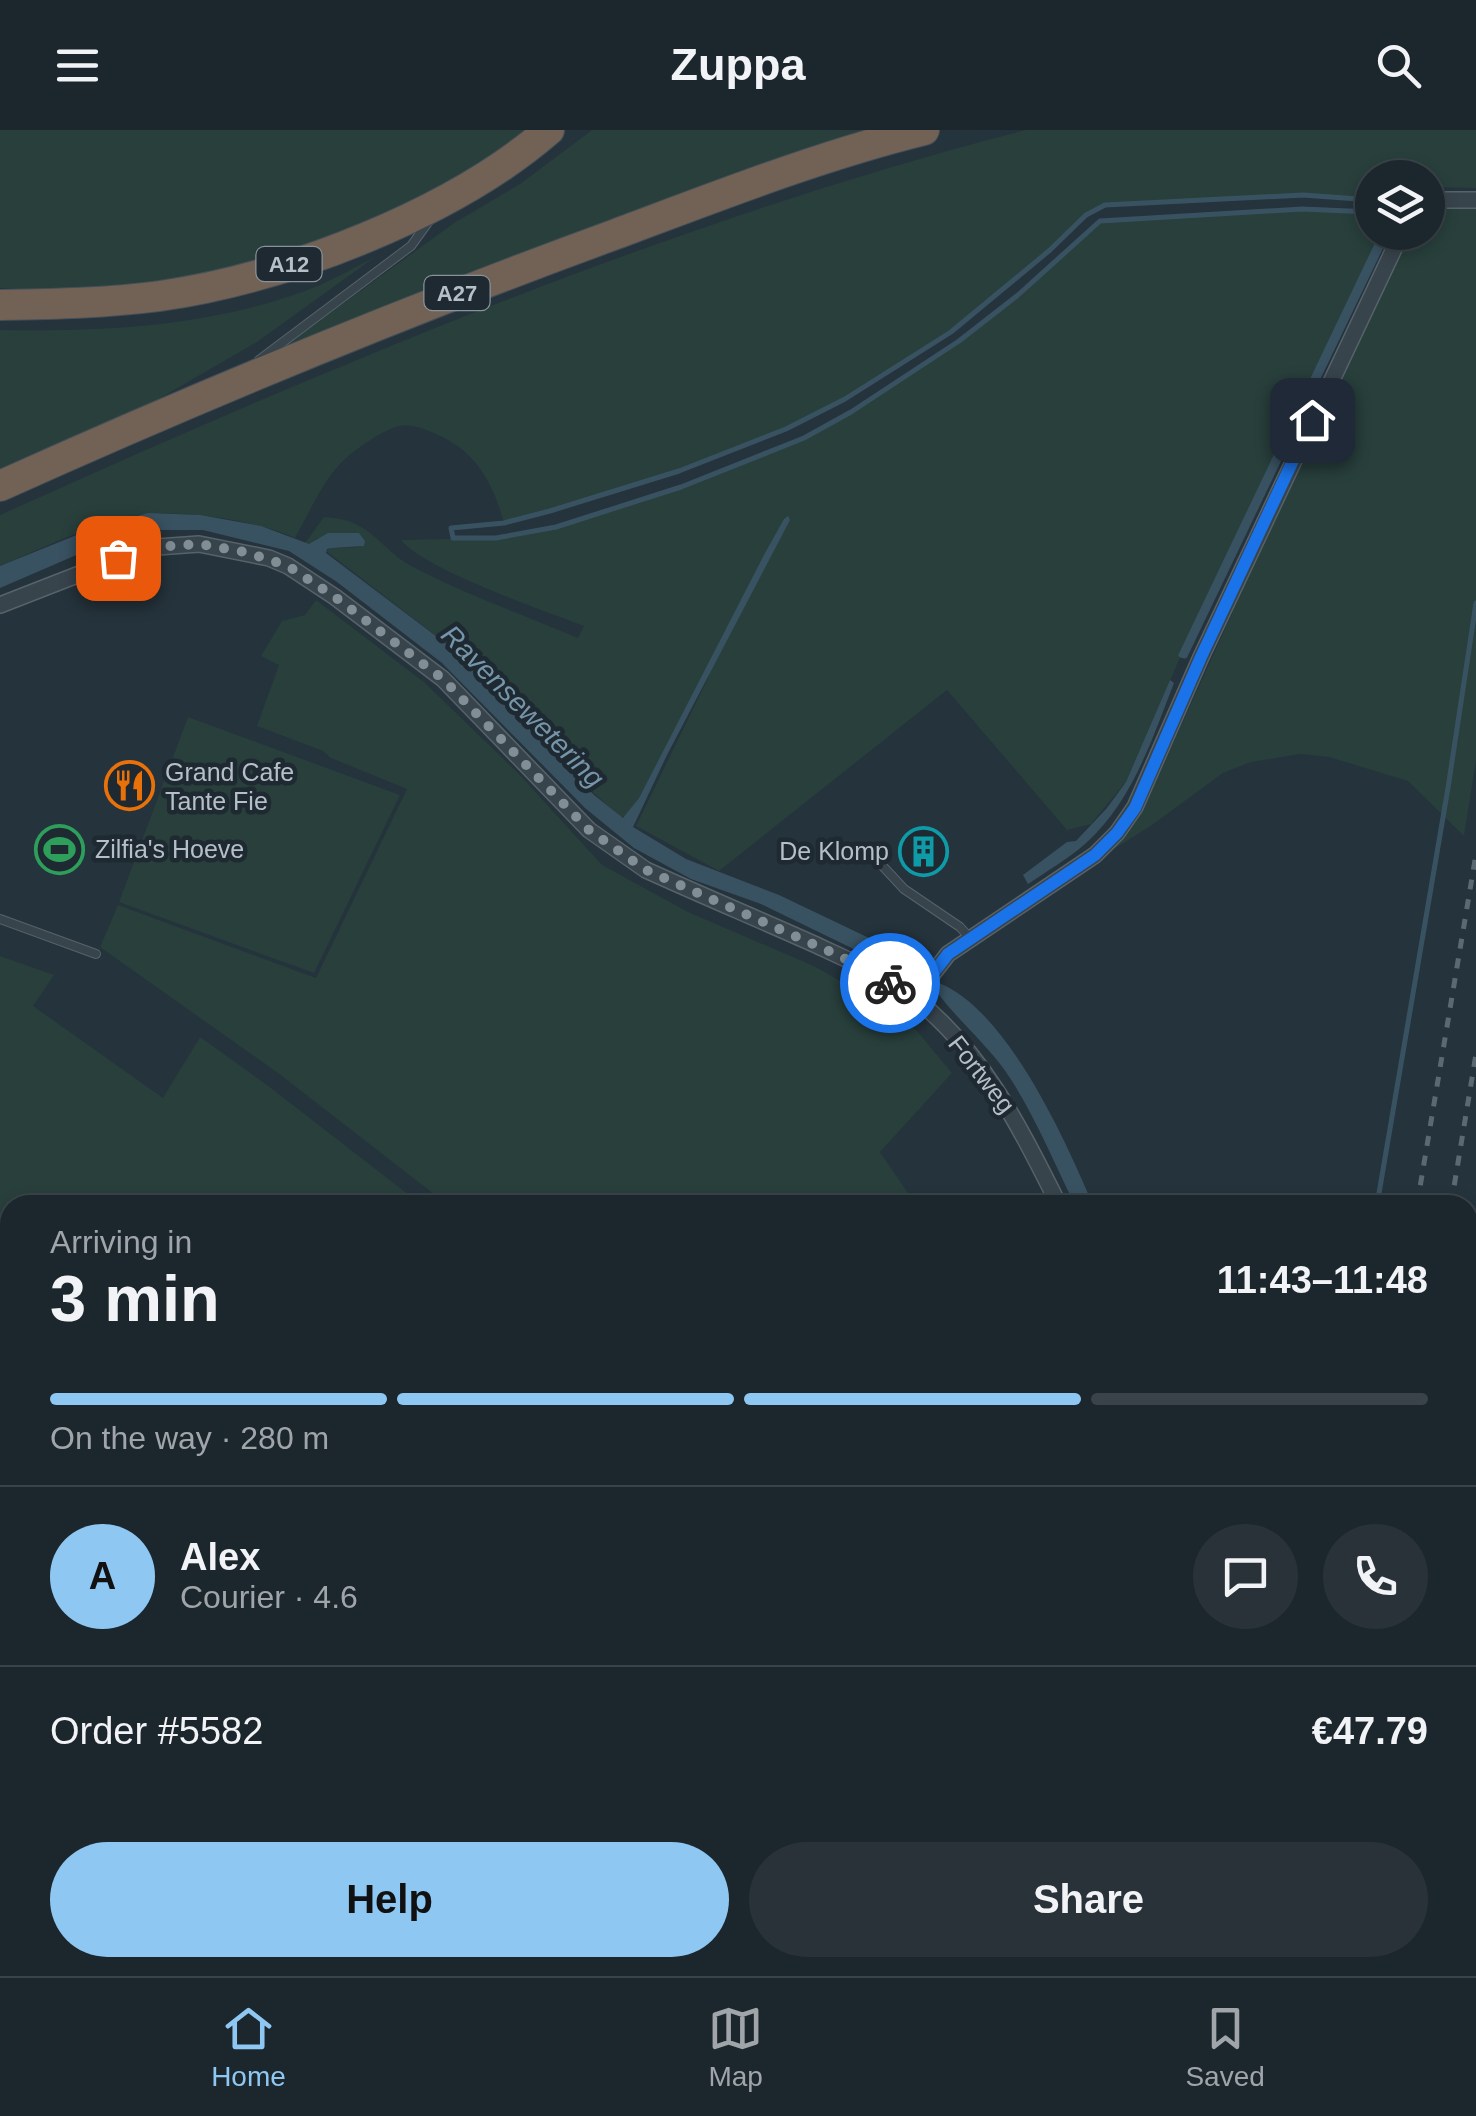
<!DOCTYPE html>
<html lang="en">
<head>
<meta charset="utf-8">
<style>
  body { margin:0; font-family:Helvetica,sans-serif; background:#293239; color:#f1f3f6; height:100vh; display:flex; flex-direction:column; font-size:38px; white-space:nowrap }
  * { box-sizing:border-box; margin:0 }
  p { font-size:32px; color:#a0a5aa }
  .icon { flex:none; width:55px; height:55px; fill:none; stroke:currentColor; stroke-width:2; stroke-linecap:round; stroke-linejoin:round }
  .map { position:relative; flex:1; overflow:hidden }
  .sheet { position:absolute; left:0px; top:1065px; width:1478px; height:782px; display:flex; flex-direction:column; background:#1c262d; border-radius:30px 30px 0 0; box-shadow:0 5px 15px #0003,0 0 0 2px #3a4349 }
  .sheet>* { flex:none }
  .tools { position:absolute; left:1355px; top:30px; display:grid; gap:20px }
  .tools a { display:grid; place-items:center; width:90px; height:90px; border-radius:50%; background:#1c262d; box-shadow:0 5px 15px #0003,0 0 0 2px #3a4349; font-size:50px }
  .pin { position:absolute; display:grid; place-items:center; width:85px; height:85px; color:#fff; margin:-42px; border-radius:20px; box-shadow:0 5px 15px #0006 }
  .courier { position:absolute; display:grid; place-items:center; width:100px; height:100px; margin:-50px; border:8px solid #1a73e8; border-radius:50%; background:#fff; color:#222; box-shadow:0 2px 12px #0007 }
  .head em { font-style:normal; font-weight:700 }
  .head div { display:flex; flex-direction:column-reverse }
  .head { display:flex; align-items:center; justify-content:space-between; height:170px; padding:0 50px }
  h1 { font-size:65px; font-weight:700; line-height:75px }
  .bar { display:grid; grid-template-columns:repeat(4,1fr); gap:15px 10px; align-content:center; height:120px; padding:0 50px }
  .bar i { height:12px; border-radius:8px; background:#3a4349 }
  .bar .on { background:#8ec7f2 }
  .bar p { grid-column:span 4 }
  .line { display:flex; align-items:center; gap:25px; padding:0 50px; border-top:2px solid #3a4349 }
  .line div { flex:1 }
  .round { display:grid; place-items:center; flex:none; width:105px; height:105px; border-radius:52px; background:#293239 }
  .action { display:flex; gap:20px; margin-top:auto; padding:20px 50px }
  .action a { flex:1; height:115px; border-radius:60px; background:#8ec7f2; color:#111; font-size:40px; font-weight:700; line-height:115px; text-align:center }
  .action a+a { background:#293239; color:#f1f3f6 }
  header { display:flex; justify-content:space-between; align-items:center; height:130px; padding:0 50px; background:#1c262d; font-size:45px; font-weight:700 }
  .dock { display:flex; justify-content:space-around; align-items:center; height:140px; border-top:2px solid #3a4349; background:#1c262d; font-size:28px; color:#a0a5aa }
  .dock a { display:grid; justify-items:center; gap:5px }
  .dock .on { color:#8ec7f2 }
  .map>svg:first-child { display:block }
</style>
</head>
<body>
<header><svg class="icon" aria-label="menu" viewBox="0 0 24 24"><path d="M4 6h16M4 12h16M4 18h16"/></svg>Zuppa<svg class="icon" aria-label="search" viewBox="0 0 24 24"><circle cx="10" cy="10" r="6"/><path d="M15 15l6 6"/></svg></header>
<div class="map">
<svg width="1476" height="1846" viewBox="0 0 1476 1846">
  <rect width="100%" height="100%" fill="#25333c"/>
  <g fill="#283f3c">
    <path d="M0 0H532C446 61 333 117 230 141 160 156 88 159 17 159L0 158Z"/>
    <polygon points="592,0 883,0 260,234 454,93 520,54"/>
    <path d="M1026 0H1476V58L1428 57V48H1372V70L1303 65 1105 75C1084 86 1070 102 1052 118 1019 148 983 180 946 206 809 300 664 352 504 393 493 353 476 321 436 304 425 299 410 293 399 296 381 301 359 317 345 329 323 349 310 382 295 408 256 390 172 377 129 387 85 397 42 418 0 436V385C333 235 672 91 1026 0Z"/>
    <polygon points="1443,77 1476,79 1476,630 1464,706 1408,651 1329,627 1300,624 1251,632 1223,643 1152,695 1081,740 1131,691 1153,658 1285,366 1411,103 1428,102 1428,82"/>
    <path d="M1302 79 1372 82V102L1383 103 1195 493 1126 652 1091 694 1067 700 947 560 719 741 636 696 709 546 703 545 639 668 628 685 621 688 568 639 457 522 326 421 332 418 361 417 318 408 311 414 305 413 324 387C373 389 378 419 415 438 467 465 524 485 578 508L584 496C543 480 425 440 401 410L496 408 556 397 648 369 787 316 851 282 958 211 1018 165 1100 91Z"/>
    <path d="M375 127 257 212 100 303 0 348V200C106 202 220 196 320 155 338 147 357 136 375 127Z"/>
    <polygon points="316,470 424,552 519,644 602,735 688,782 816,837 878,873 917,901 952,943 880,1022 916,1075 448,1075 278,943 100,817 118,775 316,848 407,659 331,628 323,621 257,596 279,535 261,526 282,491 305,485"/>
    <polygon points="188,587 400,665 314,843 119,772"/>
    <polygon points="0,826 54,845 33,876 163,968 200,907 267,955 422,1075 10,1075 10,1838 463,1838 456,1846 0,1846"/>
    <polygon points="1476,1213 1476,1329 1468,1328 1468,1262"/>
    <polygon points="1468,1418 1476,1418 1476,1506 1468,1504"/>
    <polygon points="1468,1511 1476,1512 1476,1789 1468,1783"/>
    <polygon points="1468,1800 1476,1807 1476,1846 1376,1846 1382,1838 1468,1838"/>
    <polygon points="474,1838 1200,1838 1198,1846 467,1846"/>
  </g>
  <g fill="#395262">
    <polygon points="148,383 200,385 261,396 309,414 328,403 359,403 365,411 364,416 332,418 327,419 326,423 457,522 594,665 623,688 639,668 765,423 784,389 788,386 790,390 667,625 633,697 686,729 779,765 911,828 916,840 903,843 761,774 691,749 634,718 585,678 442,533 337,452 289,421 203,400 153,400 88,420 0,458 0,436 94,398"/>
    <path d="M1170 550 1174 553C1151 611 1133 671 1085 714 1068 729 1047 741 1028 754L1023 745 1067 712 1076 711 1107 678 1126 652Z"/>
    <path d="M939 853C1007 880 1065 1009 1093 1075H1075C1053 1031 1034 983 1006 942 985 912 954 887 935 859Z"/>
    <polygon points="1468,1328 1476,1329 1476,1418 1468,1418"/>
  </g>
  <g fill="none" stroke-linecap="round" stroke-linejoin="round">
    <g stroke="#395262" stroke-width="5">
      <polyline points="1372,70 1303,65 1105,75 1086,85 1050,120 951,202 845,269 786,299 679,341 550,381 504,393 451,398 453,408 496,408 556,397 681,357 804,308 851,282 959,211 1018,165 1100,91 1302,79 1372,82"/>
      <polyline points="1383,102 1181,525 1185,526 1388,102"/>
      <polyline points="1377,1075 1448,658 1476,473"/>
      <polyline points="1198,1846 1200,1838"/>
    </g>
    <defs>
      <g id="lane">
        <polyline points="259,230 411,116 429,91"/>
        <polyline points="877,730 904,759 960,797 969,807"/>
        <polyline points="0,789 96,824"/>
      </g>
      <g id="street">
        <polyline points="1428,70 1476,70"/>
        <path d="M0 475 118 429 157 417 199 414 269 428 288 436 335 467 443 549 589 700 646 740C701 765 758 789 814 814 848 830 886 846 916 869 985 925 1020 998 1059 1075"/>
        <polyline points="914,868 948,824 1095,725 1117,703 1135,677 1201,527 1402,102"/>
        <polyline points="1468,1140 1476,1131"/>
      </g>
      <g id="highway">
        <path d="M0 175C54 174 107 173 160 166 286 148 452 84 549 0"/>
        <path d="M0 356C202 265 408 180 616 104 718 66 819 26 924 0"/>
      </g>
    </defs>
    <use href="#lane" stroke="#57626a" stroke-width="10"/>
    <use href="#street" stroke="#57626a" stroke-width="18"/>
    <use href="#highway" stroke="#444f57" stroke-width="32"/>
    <use href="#lane" stroke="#38444c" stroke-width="8"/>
    <use href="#street" stroke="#38444c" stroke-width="15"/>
    <use href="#highway" stroke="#726256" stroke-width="30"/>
    <g stroke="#5b6973" stroke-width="5" stroke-dasharray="10 10" stroke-linecap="butt">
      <polyline points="1417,1075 1476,724"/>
      <polyline points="1451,1075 1476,924"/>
      <polyline points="1287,1846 1289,1838"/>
      <polyline points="1332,1846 1333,1838"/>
    </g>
  </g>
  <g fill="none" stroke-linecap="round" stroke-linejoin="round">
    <polyline stroke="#828e96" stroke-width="10" stroke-dasharray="0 18" points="118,428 157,417 199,414 245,422 288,436 335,467 443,549 589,700 646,740 840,826 890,853"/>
    <polyline stroke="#1a73e8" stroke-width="12" points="890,853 914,868 948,824 1095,725 1117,703 1135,678 1201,527 1312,290"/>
  </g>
  <defs>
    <symbol id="restaurant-ring" viewBox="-11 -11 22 22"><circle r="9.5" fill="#1e2931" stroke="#e8710a" stroke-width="1.5"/><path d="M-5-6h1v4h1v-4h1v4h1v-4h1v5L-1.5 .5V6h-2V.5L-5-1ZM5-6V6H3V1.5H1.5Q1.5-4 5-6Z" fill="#e8710a"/></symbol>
    <symbol id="stadium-ring" viewBox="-11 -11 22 22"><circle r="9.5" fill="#1e2931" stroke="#2e9e5b" stroke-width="1.5"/><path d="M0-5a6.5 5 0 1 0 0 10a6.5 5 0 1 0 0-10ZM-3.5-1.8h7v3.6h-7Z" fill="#2e9e5b"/></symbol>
    <symbol id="building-ring" viewBox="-11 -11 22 22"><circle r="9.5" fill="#1e2931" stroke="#0f9aa8" stroke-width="1.5"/><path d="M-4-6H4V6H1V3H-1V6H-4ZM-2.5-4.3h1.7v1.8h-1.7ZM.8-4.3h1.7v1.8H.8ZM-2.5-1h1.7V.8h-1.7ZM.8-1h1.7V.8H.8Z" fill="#0f9aa8"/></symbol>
  </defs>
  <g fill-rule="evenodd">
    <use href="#restaurant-ring" x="102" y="628" width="55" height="55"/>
    <use href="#stadium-ring" x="32" y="692" width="55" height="55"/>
    <use href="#building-ring" x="896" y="694" width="55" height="55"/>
  </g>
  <g text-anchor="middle" stroke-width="9" stroke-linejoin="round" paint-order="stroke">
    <g fill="#1e2931" stroke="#87929a" stroke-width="2.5">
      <rect x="256.5" y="117" width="65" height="34" rx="8"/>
      <rect x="424.5" y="146" width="65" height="34" rx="8"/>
    </g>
    <g font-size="22" font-weight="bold" fill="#b4bfc7">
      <text x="289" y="142">A12</text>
      <text x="457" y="171">A27</text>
    </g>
    <g font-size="25" fill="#b4bfc7" stroke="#1e2931" text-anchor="start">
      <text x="165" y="651">Grand Cafe<tspan x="165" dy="29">Tante Fie</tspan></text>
      <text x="95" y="728">Zilfia's Hoeve</text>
      <text x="889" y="730" text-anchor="end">De Klomp</text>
    </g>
    <g font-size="25" fill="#b4bfc7" stroke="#1e2931">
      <text transform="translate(982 944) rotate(52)" y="9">Fortweg</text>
    </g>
    <g font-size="28" font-style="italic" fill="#7695a9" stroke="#1e2931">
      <text transform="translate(523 576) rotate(45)" y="10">Ravensewetering</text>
    </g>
  </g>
</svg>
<div class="tools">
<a><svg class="icon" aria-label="layers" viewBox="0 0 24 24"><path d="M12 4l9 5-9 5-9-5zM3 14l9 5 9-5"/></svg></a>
</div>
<div class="pin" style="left:118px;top:428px;background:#ea580c"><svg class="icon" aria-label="bag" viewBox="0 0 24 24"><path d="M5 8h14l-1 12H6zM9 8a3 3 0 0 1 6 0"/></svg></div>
<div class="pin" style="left:1312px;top:290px;background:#1f2937"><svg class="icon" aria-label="home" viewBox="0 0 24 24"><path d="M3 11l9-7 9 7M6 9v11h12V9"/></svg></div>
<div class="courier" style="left:890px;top:853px"><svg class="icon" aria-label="bike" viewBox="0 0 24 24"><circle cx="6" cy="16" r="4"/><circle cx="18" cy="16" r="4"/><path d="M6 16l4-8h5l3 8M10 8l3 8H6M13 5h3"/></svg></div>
<section class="sheet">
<div class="head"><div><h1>3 min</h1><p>Arriving in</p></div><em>11:43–11:48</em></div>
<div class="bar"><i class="on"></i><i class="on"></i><i class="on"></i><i></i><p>On the way · 280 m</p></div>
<div class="line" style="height:180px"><b class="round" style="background:#8ec7f2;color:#111">A</b><div><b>Alex</b><p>Courier · 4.6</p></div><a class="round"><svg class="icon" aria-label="chat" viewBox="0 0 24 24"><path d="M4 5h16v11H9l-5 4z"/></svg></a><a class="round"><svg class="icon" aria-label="phone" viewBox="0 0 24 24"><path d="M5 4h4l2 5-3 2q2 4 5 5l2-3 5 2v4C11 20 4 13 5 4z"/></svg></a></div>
<div class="line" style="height:130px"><div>Order #5582</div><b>€47.79</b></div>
<div class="action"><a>Help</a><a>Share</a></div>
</section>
</div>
<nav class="dock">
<a class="on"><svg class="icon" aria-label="home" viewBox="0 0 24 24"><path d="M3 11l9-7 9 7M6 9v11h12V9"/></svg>Home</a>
<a><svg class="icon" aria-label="map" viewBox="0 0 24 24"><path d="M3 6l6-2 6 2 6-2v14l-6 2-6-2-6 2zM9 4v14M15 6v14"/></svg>Map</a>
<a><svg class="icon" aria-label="saved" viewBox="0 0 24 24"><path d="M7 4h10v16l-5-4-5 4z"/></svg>Saved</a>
</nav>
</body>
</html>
